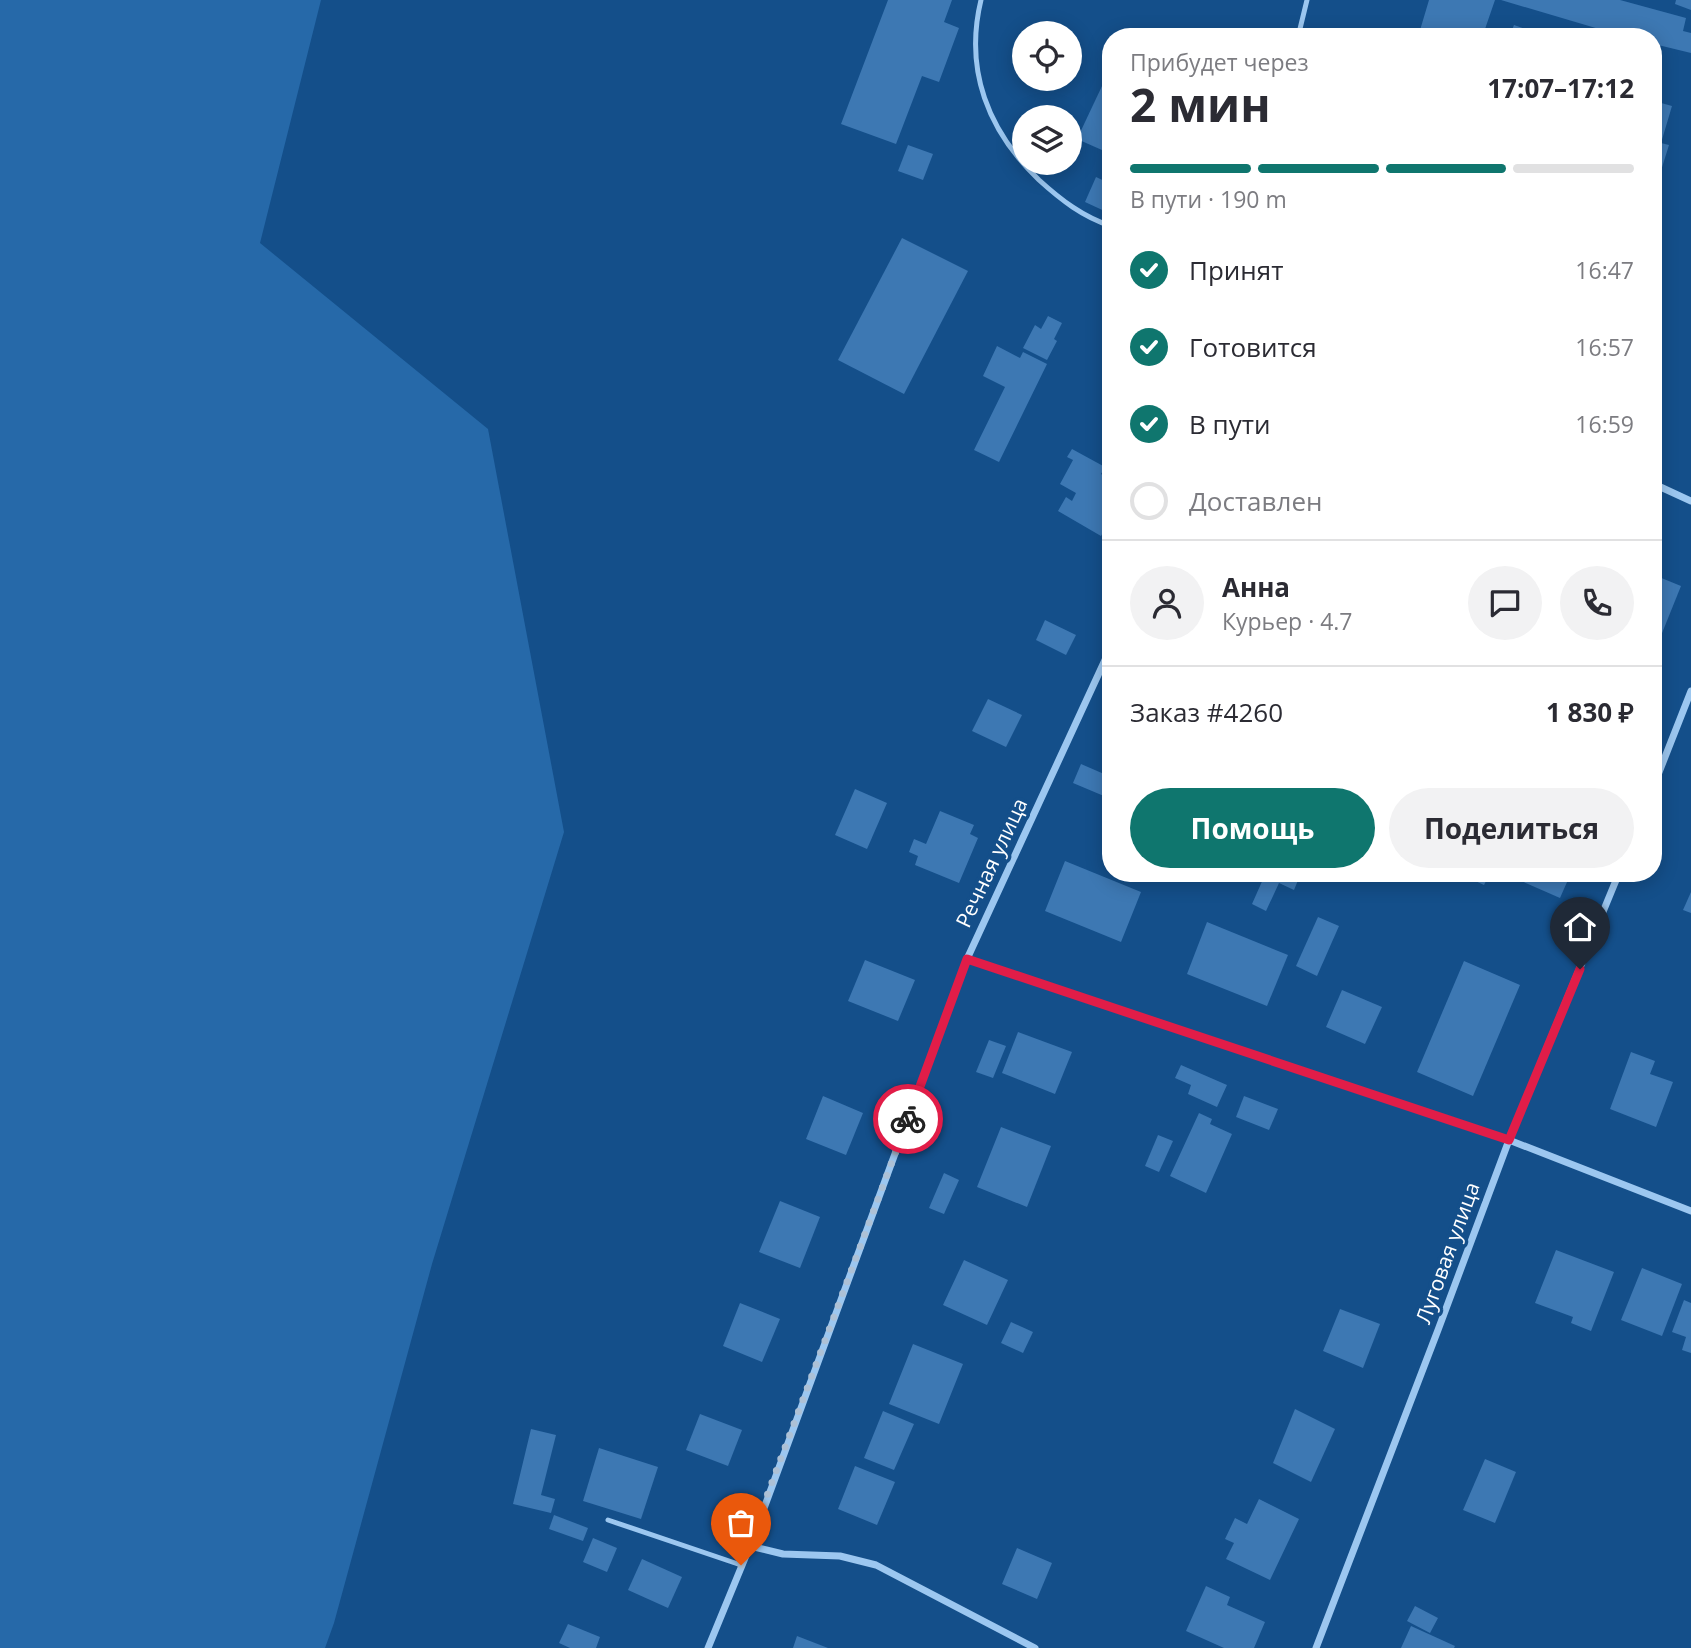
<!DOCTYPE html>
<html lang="ru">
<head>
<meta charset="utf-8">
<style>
  body { margin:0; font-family:"Open Sans",sans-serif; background:#f2f2f3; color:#2b2b33; height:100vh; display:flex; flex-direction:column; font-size:26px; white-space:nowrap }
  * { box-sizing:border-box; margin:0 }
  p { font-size:23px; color:#7c7c81 }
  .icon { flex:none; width:38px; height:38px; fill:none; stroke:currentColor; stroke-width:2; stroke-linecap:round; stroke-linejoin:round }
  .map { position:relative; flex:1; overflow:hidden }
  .details { position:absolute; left:1102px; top:28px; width:560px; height:854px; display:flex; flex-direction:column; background:#fff; border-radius:28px; box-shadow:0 4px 18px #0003 }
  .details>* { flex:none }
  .controls { position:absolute; left:1012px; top:21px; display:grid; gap:14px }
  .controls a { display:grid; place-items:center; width:70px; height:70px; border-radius:50%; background:#fff; box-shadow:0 4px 18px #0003; font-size:35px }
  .pin { position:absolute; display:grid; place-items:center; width:60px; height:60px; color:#fff; margin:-72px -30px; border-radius:50% 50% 50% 0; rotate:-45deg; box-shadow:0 0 7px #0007 }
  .pin .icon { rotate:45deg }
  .courier { position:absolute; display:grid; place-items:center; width:70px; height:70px; margin:-35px; border:5px solid #e11d48; border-radius:50%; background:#fff; color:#222; box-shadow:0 2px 9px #0007 }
  .head em { font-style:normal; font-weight:700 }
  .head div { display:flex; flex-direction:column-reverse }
  .head { display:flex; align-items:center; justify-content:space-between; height:119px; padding:0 28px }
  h1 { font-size:46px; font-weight:700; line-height:52px }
  .bar { display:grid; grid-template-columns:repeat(4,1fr); gap:10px 7px; align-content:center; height:84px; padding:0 28px }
  .bar i { height:9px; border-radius:5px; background:#e1e1e2 }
  .bar .selected { background:#0f766e }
  .bar p { grid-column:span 4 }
  .line { display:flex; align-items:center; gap:18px; padding:0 28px; border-top:2px solid #e1e1e2 }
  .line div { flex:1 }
  .round { display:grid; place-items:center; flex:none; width:74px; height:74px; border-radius:37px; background:#f2f2f3 }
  ol { padding:0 28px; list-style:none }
  li { display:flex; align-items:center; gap:21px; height:77px }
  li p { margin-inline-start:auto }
  li .icon { padding:7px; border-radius:50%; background:#0f766e; color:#fff; stroke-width:4 }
  li:last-child { color:#7c7c81 }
  li i { width:38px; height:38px; border:4px solid #e1e1e2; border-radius:50% }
  .button { display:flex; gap:14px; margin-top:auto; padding:14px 28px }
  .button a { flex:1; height:80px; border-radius:42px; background:#0f766e; color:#fff; font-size:28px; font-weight:700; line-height:80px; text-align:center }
  .button a+a { background:#f2f2f3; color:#2b2b33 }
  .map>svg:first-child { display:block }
</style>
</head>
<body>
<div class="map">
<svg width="1691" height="1648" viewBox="0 0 1691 1648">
  <rect width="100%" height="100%" fill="#144f8a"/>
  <polygon fill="#2669a9" points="0,0 321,0 260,243 488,429 564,832 432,1264 334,1623 325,1648 0,1648"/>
  <g fill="#3d78b3">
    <polygon points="888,0 952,0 944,22 959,28 939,82 922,76 896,144 841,124"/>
    <polygon points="1429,0 1495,0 1485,29 1510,35 1514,25 1548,37 1418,37"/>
    <polygon points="1501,0 1620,0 1686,18 1683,31 1691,33 1691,53 1654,44 1654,37 1626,37"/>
    <polygon points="1676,0 1691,0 1691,10 1675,4"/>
    <polygon points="1111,67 1111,154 1077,139"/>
    <polygon points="1654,101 1672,106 1661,143 1669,145 1654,193"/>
    <polygon points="908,145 933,154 923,180 898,171"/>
    <polygon points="1096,177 1111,184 1111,214 1085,202"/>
    <polygon points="902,238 968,271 904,394 838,360"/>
    <polygon points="1048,316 1062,323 1054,339 1057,341 1047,360 1023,348 1035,325 1041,329"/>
    <polygon points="997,346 1020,358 1023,352 1047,364 999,462 974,450 1005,387 983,376"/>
    <polygon points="1072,449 1105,467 1101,474 1111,480 1111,518 1101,536 1058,511 1066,497 1072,501 1076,493 1060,484 1073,460 1067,457"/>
    <polygon points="1654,575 1681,586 1654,653"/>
    <polygon points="1045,620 1076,635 1066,655 1036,640"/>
    <polygon points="988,699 1022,715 1006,747 972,731"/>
    <polygon points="1081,764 1111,777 1111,799 1073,783"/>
    <polygon points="855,789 887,803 867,849 835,835"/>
    <polygon points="940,811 974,825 970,834 978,838 959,883 915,865 918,856 909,852 914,839 926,844"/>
    <polygon points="1065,861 1141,892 1121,942 1045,911"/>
    <polygon points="1255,873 1301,873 1294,890 1279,883 1266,911 1252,904 1264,877"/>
    <polygon points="1458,873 1490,873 1484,885"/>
    <polygon points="1503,873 1571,873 1560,898"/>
    <polygon points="1691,892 1691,913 1683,910"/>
    <polygon points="1318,917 1339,926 1317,976 1296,966"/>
    <polygon points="1207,922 1288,955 1267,1006 1187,974"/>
    <polygon points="865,960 915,980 898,1021 848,1001"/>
    <polygon points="1464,961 1520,985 1473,1096 1417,1072"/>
    <polygon points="1342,990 1382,1007 1365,1044 1326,1027"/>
    <polygon points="1018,1032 1072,1052 1055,1094 1002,1073"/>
    <polygon points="989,1040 1006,1046 993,1078 976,1072"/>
    <polygon points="1631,1052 1655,1061 1650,1074 1673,1082 1656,1127 1610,1109"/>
    <polygon points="1181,1065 1227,1085 1217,1107 1188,1094 1191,1085 1175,1078"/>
    <polygon points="823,1096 863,1113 846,1155 806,1139"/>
    <polygon points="1244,1096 1278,1109 1269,1130 1236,1117"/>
    <polygon points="1199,1113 1212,1119 1210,1124 1232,1134 1206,1193 1170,1176"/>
    <polygon points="1001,1127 1051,1146 1027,1207 977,1187"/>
    <polygon points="1158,1135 1173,1141 1159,1172 1145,1166"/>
    <polygon points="944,1173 959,1180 944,1214 929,1208"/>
    <polygon points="780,1201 820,1217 800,1268 759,1252"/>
    <polygon points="1556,1250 1614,1272 1591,1331 1571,1323 1573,1317 1535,1303"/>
    <polygon points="964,1260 1008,1280 987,1325 943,1305"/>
    <polygon points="1642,1268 1682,1284 1662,1336 1621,1320"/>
    <polygon points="1684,1300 1691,1303 1691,1353 1682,1350 1686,1337 1672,1332"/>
    <polygon points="740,1303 780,1319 762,1362 723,1346"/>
    <polygon points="1340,1309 1380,1324 1363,1368 1323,1351"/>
    <polygon points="1011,1322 1033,1332 1023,1353 1001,1343"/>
    <polygon points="913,1344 963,1364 939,1424 889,1404"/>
    <polygon points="1295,1409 1335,1429 1311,1482 1273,1463"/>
    <polygon points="883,1411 914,1424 894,1470 864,1458"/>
    <polygon points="700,1414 742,1430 728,1466 686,1450"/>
    <polygon points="531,1429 556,1435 541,1495 555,1499 551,1513 513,1504"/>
    <polygon points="599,1448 658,1467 641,1519 583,1501"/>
    <polygon points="1485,1459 1516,1472 1495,1523 1463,1510"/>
    <polygon points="855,1466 895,1482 877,1525 838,1509"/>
    <polygon points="1259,1499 1299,1519 1270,1580 1226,1559 1234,1543 1225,1539 1235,1518 1247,1524"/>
    <polygon points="554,1515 588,1528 583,1541 549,1529"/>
    <polygon points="593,1538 617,1548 607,1572 583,1562"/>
    <polygon points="1017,1548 1052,1563 1037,1599 1002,1584"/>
    <polygon points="642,1559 682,1577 668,1608 628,1590"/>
    <polygon points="1206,1586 1230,1597 1227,1605 1265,1622 1254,1648 1224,1648 1186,1631"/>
    <polygon points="1415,1606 1438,1618 1430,1633 1407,1621"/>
    <polygon points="568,1624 600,1637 596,1648 570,1648 559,1643"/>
    <polygon points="1411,1626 1455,1646 1454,1648 1401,1648"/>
    <polygon points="797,1636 828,1648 793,1648"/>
  </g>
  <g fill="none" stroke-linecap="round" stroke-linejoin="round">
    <g stroke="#9cc7f0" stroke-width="5">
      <path d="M981 0C964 70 988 131 1039 180 1061 200 1083 217 1111 226"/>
      <polyline points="1298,37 1307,0"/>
      <polyline points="608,1520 741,1565"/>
    </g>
    <g stroke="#9cc7f0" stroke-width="7">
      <polyline points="1654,484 1691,501"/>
      <polyline points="1654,785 1691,691"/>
      <polyline points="967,959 1509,1140 1691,1211"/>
      <polyline points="750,1546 783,1554 840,1556 876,1565 1035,1648"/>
      <polyline points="708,1648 750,1546 967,959 1111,647"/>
      <polyline points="1316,1648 1438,1330 1509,1140 1619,873"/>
    </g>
  </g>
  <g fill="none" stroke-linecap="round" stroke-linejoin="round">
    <polyline stroke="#adc1d6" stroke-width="7" stroke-dasharray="0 12.6" points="741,1565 908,1119"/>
    <polyline stroke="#e11d48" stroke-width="9" points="908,1119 967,959 1509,1140 1580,969"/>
  </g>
  <g text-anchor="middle" stroke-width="7" stroke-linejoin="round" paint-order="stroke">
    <g font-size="21" fill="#fff" stroke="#144f8a">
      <text transform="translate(992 863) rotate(-65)" y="7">Речная улица</text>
      <text transform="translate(1448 1253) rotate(-70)" y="7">Луговая улица</text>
    </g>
  </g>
</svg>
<div class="controls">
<a><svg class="icon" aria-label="locate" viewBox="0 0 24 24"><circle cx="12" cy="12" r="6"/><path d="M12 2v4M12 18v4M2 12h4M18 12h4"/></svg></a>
<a><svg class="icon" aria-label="layers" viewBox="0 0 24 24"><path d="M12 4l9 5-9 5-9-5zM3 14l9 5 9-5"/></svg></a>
</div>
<div class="pin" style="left:741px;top:1565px;background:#ea580c"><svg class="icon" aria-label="bag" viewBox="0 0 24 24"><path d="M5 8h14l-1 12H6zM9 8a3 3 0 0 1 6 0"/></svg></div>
<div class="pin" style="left:1580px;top:969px;background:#1f2937"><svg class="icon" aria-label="home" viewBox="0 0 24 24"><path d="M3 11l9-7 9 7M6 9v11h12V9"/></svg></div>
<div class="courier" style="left:908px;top:1119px"><svg class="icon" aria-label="bike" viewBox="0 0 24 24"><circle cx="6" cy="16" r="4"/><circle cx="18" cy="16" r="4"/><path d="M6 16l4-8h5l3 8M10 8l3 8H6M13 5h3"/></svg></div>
<section class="details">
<div class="head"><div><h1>2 мин</h1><p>Прибудет через</p></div><em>17:07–17:12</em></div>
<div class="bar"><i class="selected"></i><i class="selected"></i><i class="selected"></i><i></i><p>В пути · 190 m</p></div>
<ol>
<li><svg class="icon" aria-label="check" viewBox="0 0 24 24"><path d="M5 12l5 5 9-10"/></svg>Принят<p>16:47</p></li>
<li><svg class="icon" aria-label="check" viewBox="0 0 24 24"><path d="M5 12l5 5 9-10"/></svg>Готовится<p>16:57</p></li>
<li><svg class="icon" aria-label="check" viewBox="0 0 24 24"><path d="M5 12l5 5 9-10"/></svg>В пути<p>16:59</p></li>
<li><i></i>Доставлен</li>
</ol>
<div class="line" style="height:126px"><a class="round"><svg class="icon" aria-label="person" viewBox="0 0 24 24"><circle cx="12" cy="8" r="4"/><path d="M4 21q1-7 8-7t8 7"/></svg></a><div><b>Анна</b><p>Курьер · 4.7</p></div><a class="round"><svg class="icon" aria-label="chat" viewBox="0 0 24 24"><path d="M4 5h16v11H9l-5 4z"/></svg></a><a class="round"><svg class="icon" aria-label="phone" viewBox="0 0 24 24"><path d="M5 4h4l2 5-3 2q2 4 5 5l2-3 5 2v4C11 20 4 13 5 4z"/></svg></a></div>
<div class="line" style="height:91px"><div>Заказ #4260</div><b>1 830 ₽</b></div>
<div class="button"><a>Помощь</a><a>Поделиться</a></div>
</section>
</div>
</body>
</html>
